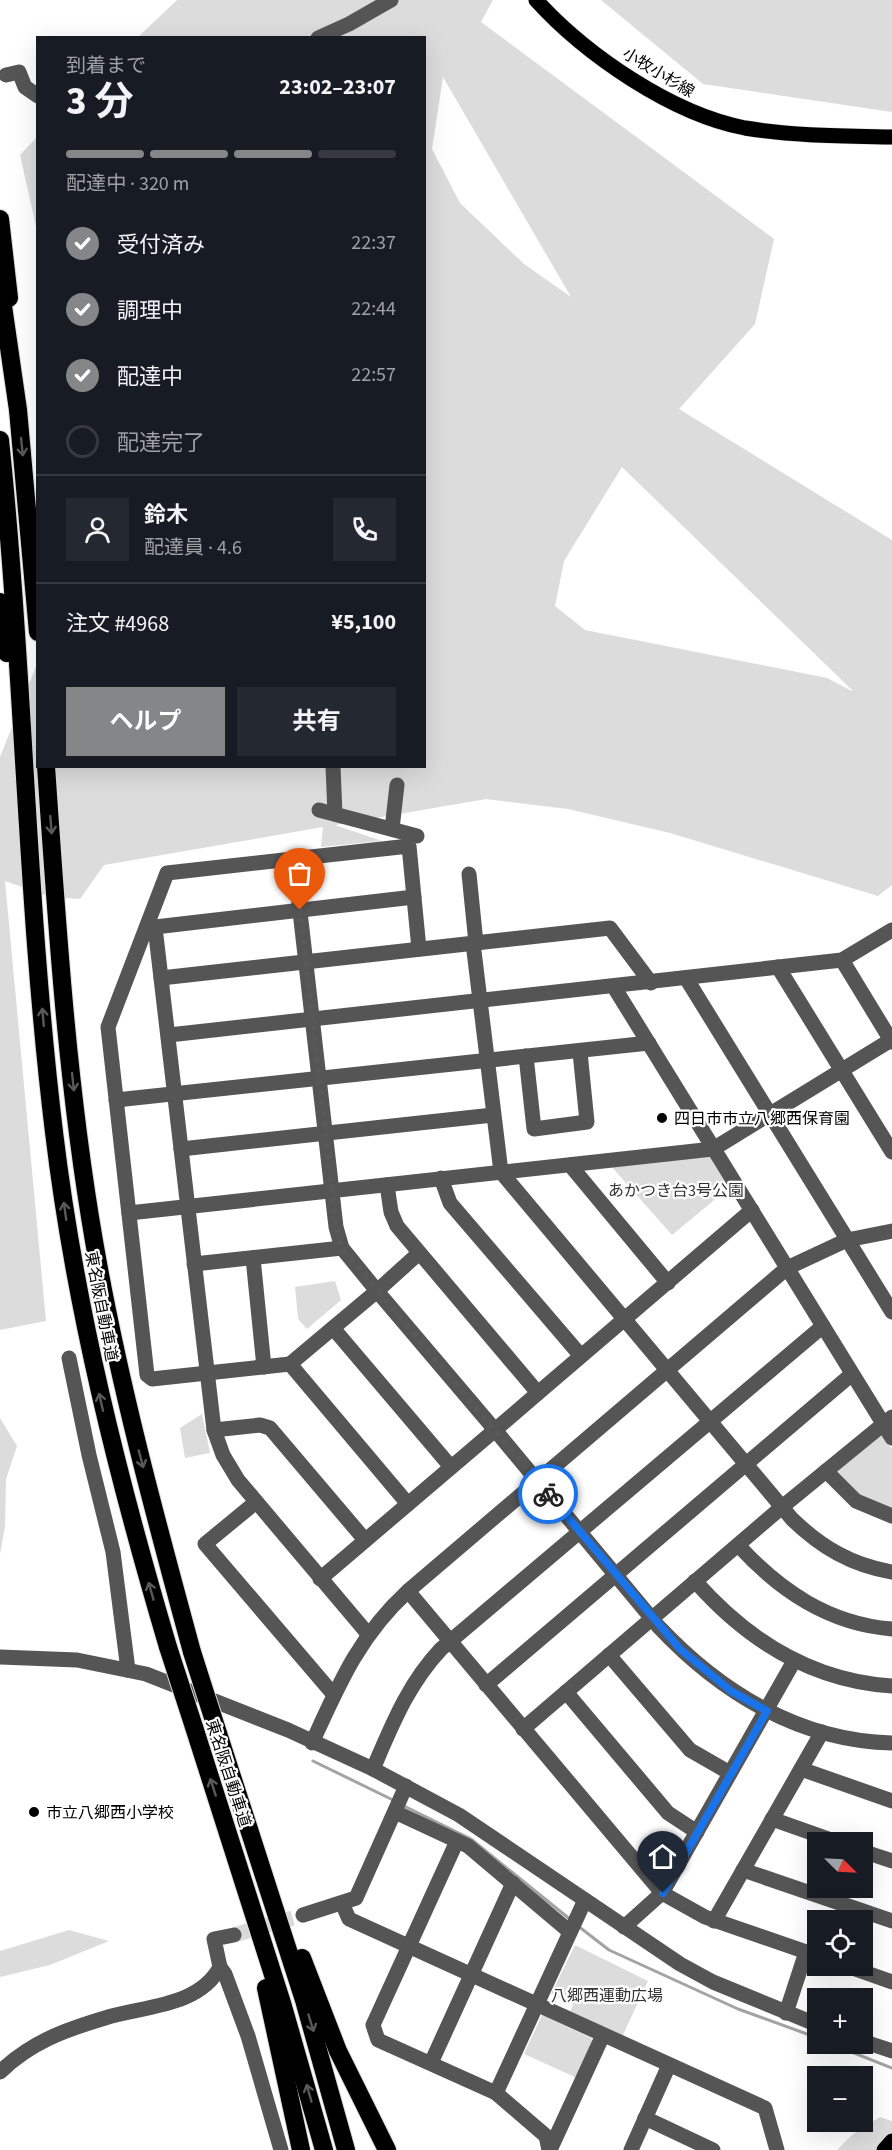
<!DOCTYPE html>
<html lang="ja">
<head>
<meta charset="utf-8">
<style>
  body { margin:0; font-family:"Source Sans 3","Noto Sans JP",sans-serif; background:#242831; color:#f1f3f6; height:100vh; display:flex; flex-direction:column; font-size:22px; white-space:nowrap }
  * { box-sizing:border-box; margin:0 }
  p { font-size:20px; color:#9ea1a6 }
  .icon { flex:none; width:33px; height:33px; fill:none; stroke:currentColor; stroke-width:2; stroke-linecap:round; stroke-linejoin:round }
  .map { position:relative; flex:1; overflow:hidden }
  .side { position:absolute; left:36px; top:36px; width:390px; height:732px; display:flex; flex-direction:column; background:#171b24; border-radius:0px; box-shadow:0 6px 24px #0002 }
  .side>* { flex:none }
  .needle { width:39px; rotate:114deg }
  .controls { position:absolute; left:807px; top:1832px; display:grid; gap:12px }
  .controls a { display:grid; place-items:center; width:66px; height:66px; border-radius:0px; background:#171b24; box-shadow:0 6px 24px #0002; font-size:30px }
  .pin { position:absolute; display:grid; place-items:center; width:51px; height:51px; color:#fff; margin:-62px -26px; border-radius:50% 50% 50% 0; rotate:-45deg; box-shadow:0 0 6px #0007 }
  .pin .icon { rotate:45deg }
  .courier { position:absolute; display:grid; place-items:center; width:60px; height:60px; margin:-30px; border:4px solid #1a73e8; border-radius:50%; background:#fff; color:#222; box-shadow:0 2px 8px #0007 }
  .summary em { font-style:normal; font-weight:700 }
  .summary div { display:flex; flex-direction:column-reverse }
  .summary { display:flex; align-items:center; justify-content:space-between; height:102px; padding:0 30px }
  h1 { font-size:39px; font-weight:700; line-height:45px }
  .bar { display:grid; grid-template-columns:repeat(4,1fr); gap:9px 6px; align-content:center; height:72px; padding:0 30px }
  .bar i { height:8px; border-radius:4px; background:#363941 }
  .bar .active { background:#858687 }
  .bar p { grid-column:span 4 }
  .line { display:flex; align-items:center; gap:15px; padding:0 30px; border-top:2px solid #363941 }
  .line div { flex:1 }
  .round { display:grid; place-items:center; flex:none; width:63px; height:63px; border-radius:0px; background:#242831 }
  ol { padding:0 30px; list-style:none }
  li { display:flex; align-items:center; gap:18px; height:66px }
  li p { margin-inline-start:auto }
  li .icon { padding:6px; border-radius:50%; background:#858687; color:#fff; stroke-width:4 }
  li:last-child { color:#9ea1a6 }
  li i { width:33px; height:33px; border:3px solid #363941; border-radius:50% }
  .action { display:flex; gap:12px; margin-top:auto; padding:12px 30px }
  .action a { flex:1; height:69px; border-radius:0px; background:#858687; color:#fff; font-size:24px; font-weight:700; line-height:69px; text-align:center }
  .action a+a { background:#242831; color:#f1f3f6 }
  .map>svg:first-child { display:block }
</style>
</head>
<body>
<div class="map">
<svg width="892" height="2150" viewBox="0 0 892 2150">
  <rect width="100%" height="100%" fill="#fff"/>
  <g fill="#dcdcdc" fill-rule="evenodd">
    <path d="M177 0H493L481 22 774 239 755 324 679 409 892 540V885L878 896 670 833 568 809 486 799 335 825 382 841 321 847 323 827 104 865 80 899 51 897 5 881 46 1321 0 1330V757L37 664 38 766H424V38L138 37ZM443 77 571 297 524 264 460 203 432 149ZM622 467 852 690V691L827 678 585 630 555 606 564 561Z"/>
    <polygon points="601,0 892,0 892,112 703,84"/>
    <polygon points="37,137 37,231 20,155"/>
    <polygon points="713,1156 731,1186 672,1235 611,1166"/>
    <polygon points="335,1281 341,1300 307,1329 298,1319 295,1287"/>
    <polygon points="202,1414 210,1453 185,1458 180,1428"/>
    <polygon points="0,1418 17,1446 6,1479 5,1527 0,1554"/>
    <polygon points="878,1434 883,1435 892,1449 892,1511 863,1501 835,1470"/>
    <polygon points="69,1930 109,1941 50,1965 0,1977 0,1951"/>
    <polygon points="575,1945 648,1981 622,2037 570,2013 573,2004 551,1994"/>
    <polygon points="542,2015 591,2038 593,2045 577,2078 524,2054"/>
    <polygon points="880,2117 892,2121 892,2150 837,2150 852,2135"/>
  </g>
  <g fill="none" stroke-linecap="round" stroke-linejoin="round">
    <g stroke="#a3a3a3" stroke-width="3">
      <polyline points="313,1761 395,1801"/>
      <polyline points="404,1806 471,1839 571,1920"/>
      <polyline points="578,1926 609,1950 738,2009 818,2038"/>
      <polyline points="829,2043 892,2068"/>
    </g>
    <polyline stroke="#d9d9d9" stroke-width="15" stroke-dasharray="15 8" stroke-linecap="butt" points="234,1935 303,1915"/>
    <defs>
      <g id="major">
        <path d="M536 0C586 55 672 114 745 128 793 136 844 136 892 137"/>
        <polyline points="884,2150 892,2141"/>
      </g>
      <g id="highway">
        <polyline points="0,219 9,298"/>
        <polyline points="0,285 18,410 38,632"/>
        <path d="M0 440C24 670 26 902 54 1132 75 1308 118 1478 168 1647"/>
        <polyline points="0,602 7,653"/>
        <path d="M46 766C57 925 67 1085 94 1241 118 1380 155 1516 192 1652"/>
        <polyline points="194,1727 282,2003 324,2150"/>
        <polyline points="216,1727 304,2000 346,2150"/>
        <polyline points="302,1958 338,2051 387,2150"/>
        <polyline points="266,1988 301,2150"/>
      </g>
    </defs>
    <use href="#major" stroke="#dbdbdb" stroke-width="16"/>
    <use href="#highway" stroke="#dbdbdb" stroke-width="20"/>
    <g stroke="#555" stroke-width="15">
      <polyline points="318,38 349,24 391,0"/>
      <polyline points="6,75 19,72 25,87 38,96"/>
      <polyline points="333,766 335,814"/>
      <polyline points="319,810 417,836"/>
      <polyline points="392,829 397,785"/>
      <polyline points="294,859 336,1227 342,1248 377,1291 290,1364 152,1379 147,1375 108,1027 167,873 409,846 419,949"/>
      <polyline points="469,874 476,943"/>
      <polyline points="148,924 155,927 414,897"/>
      <polyline points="155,927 214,1430 223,1455 238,1480 368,1634"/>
      <path d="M473 943 501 1172 792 1519C821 1547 851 1565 892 1572"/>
      <polyline points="842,960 892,1042"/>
      <polyline points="778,967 892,1152"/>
      <polyline points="161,978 610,928 651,983"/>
      <polyline points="686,978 892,1312"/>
      <polyline points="614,987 892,1438"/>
      <polyline points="169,1035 842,960 892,930"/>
      <polyline points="526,1056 534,1129 587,1122 580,1052"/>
      <polyline points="116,1100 649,1043"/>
      <polyline points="181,1149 493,1115"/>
      <polyline points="570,1165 668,1283"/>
      <polyline points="441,1178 450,1203 581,1356"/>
      <polyline points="387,1185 391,1212 397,1226 538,1393 495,1430 377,1291 419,1253"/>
      <polyline points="129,1213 713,1149 891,1040"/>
      <polyline points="253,1258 264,1367"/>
      <polyline points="194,1264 342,1248"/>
      <polyline points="333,1328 451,1467"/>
      <polyline points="69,1358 89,1455 113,1552 128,1670"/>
      <polyline points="290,1364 408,1504"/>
      <polyline points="538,1393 752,1210"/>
      <polyline points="214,1430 260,1425 270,1428 365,1540"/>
      <polyline points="826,1471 856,1501 892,1516"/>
      <polyline points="256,1502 205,1544 334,1695"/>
      <path d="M738 1545C780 1591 829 1624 892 1629"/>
      <path d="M320 1579 495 1430 658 1626C720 1692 799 1741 892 1743"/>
      <path d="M695 1581C747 1640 812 1681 892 1686"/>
      <polyline points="408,1591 662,1893 705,1917 818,1956"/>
      <polyline points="609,1655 690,1750 730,1773"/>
      <polyline points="0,1657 77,1660 146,1674 288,1730 373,1769 459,1815 680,1964 713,1982 818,2025"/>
      <polyline points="486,1685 852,1374"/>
      <polyline points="566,1692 668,1813 697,1832"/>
      <polyline points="523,1729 782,1507 892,1417"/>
      <path d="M312 1743C339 1684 359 1636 408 1591L787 1268 847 1240 892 1231"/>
      <path d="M373 1769C392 1725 408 1684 441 1649L823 1326"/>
      <polyline points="801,1769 892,1801"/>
      <polyline points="395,1812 468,1846 570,1932"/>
      <polyline points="772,1819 837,1842"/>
      <polyline points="457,1841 373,2025 378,2040 496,2093 546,2136 549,2150"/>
      <polyline points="862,1851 892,1861"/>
      <polyline points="743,1870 892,1921"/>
      <polyline points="342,1903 349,1919 765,2108 777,2150"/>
      <polyline points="303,1915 356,1898 406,1786"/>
      <polyline points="714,1921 822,1732"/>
      <polyline points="624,1927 662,1893 794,1661"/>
      <polyline points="234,1935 214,1939 220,1967 225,1974 248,2036 281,2150"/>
      <polyline points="844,1965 892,1982"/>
      <polyline points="786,2013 806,1952"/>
      <polyline points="862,2041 892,2051"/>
      <polyline points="431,2063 513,1883"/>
      <path d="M0 2072C31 2042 65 2030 105 2018 143 2006 199 2007 220 1967"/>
      <polyline points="496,2093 585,1900"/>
      <polyline points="645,2118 713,2150"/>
      <polyline points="550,2150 603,2035"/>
      <polyline points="631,2150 669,2065"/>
    </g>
    <use href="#major" stroke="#000" stroke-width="15"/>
    <use href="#highway" stroke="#000" stroke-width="18"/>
    <defs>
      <g id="highway-bridge">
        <polyline points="168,1647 194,1727"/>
        <polyline points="192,1652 216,1727"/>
      </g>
    </defs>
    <use href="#highway-bridge" stroke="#dbdbdb" stroke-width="20" stroke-linecap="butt"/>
    <use href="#highway-bridge" stroke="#000" stroke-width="18"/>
  </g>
  <defs><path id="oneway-shaft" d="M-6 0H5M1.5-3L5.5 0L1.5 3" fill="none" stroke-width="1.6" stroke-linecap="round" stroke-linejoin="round" transform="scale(1.5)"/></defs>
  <g stroke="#595959">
    <use href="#oneway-shaft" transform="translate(22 447) rotate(84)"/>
    <use href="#oneway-shaft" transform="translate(51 825) rotate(85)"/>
    <use href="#oneway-shaft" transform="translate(43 1017) rotate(-95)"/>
    <use href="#oneway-shaft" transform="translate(73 1082) rotate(84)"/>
    <use href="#oneway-shaft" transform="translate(65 1211) rotate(-98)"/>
    <use href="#oneway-shaft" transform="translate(101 1402) rotate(-103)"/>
    <use href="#oneway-shaft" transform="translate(141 1459) rotate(75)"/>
    <use href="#oneway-shaft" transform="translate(151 1591) rotate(-106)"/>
    <use href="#oneway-shaft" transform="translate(213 1787) rotate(-108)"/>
    <use href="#oneway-shaft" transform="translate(311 2023) rotate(73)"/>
    <use href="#oneway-shaft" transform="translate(309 2093) rotate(-106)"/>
  </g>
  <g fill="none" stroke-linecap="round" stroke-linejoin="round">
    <polyline stroke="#595959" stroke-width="6" stroke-dasharray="0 10.8" points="300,910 336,1227 342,1248 548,1494"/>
    <polyline stroke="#1a73e8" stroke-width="8" points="548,1494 680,1649 731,1691 767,1711 663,1893"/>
  </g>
  <g fill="#000" stroke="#fff" stroke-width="2">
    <circle cx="662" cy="1118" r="6"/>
    <circle cx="34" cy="1812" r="6"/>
  </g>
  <g text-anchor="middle" stroke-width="4.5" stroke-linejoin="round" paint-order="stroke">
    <g font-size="16" fill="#000" stroke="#fff">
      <text transform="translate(659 72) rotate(31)" y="6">小牧小杉線</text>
      <text transform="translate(102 1306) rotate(79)" y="6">東名阪自動車道</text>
      <text transform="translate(229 1773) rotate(72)" y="6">東名阪自動車道</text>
    </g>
    <g font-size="16" fill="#000" stroke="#fff" text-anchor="start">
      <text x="674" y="1124">四日市市立八郷西保育園</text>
      <text x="46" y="1818">市立八郷西小学校</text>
    </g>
    <g font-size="16" fill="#333" stroke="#fff">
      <text x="676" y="1196">あかつき台3号公園</text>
      <text x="607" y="2001">八郷西運動広場</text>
    </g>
  </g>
</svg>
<div class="controls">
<a><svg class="needle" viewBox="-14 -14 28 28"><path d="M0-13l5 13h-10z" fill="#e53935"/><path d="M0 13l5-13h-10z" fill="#9ea1a6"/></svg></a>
<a><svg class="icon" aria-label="locate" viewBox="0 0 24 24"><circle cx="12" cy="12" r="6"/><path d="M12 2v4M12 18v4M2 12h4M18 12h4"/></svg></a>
<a>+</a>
<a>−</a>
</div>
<div class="pin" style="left:300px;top:910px;background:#ea580c"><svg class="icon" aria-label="bag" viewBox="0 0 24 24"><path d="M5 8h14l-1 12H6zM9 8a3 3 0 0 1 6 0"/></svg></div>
<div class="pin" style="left:663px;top:1893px;background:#1f2937"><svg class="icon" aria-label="home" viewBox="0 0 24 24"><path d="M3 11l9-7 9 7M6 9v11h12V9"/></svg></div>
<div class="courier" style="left:548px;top:1494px"><svg class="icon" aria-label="bike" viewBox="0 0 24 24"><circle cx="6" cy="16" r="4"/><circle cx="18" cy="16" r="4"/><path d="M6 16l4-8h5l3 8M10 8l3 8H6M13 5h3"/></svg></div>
<section class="side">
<div class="summary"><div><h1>3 分</h1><p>到着まで</p></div><em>23:02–23:07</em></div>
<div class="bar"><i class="active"></i><i class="active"></i><i class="active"></i><i></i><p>配達中 · 320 m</p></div>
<ol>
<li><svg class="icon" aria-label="check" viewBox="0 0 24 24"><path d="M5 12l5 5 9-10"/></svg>受付済み<p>22:37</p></li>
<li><svg class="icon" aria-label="check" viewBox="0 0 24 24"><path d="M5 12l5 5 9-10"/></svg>調理中<p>22:44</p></li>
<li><svg class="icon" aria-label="check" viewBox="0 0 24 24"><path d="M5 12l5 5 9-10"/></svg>配達中<p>22:57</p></li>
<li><i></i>配達完了</li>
</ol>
<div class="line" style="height:108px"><a class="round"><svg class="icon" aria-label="person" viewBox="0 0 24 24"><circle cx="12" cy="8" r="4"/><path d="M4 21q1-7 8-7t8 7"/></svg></a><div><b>鈴木</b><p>配達員 · 4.6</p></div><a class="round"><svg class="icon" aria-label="phone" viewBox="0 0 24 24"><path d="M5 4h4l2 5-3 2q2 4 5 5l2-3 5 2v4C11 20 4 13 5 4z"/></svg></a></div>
<div class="line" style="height:78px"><div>注文 #4968</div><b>¥5,100</b></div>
<div class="action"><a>ヘルプ</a><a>共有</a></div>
</section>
</div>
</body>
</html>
